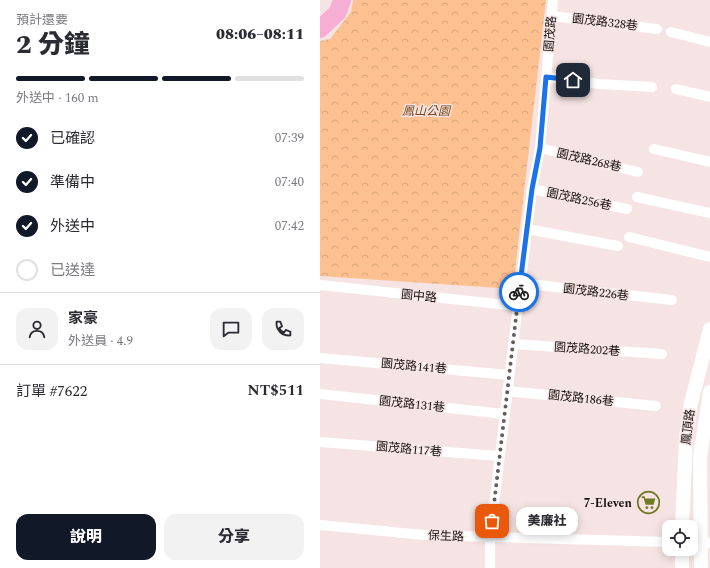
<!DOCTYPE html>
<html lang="zh-TW">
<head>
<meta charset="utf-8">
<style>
  body { margin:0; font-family:Spectral,"Noto Sans TC",serif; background:#f2f2f3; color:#2b2b33; height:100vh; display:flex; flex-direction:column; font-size:15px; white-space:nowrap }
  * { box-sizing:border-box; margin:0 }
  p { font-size:13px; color:#7c7c81 }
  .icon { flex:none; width:22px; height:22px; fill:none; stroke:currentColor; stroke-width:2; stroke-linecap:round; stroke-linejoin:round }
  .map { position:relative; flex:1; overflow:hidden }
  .side { display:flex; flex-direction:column; background:#fff; width:320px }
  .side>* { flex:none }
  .buttons { position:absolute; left:342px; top:520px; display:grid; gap:8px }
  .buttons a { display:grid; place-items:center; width:36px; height:36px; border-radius:8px; background:#fff; box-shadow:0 2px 10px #0003; font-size:20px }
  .pin { position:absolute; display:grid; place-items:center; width:34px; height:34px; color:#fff; margin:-17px; border-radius:8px; box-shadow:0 2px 6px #0006 }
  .courier { position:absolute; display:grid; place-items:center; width:40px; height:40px; margin:-20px; border:3px solid #1a73e8; border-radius:50%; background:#fff; color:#222; box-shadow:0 1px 5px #0007 }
  .bubble { position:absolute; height:28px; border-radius:12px; background:#fff; box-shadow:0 2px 10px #0003; font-size:13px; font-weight:800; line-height:28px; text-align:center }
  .headline em { font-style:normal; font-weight:800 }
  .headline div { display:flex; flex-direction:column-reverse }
  .headline { display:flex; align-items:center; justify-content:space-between; height:68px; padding:0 16px }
  h1 { font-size:26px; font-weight:800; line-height:30px }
  .bar { display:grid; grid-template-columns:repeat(4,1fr); gap:6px 4px; align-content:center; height:48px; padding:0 16px }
  .bar i { height:5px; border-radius:3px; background:#e1e1e2 }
  .bar .on { background:#111827 }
  .bar p { grid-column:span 4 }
  .line { display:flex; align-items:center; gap:10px; padding:0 16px; border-top:1px solid #e1e1e2 }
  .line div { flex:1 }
  .round { display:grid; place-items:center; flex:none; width:42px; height:42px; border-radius:12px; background:#f2f2f3 }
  ol { padding:0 16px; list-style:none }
  li { display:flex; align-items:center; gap:12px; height:44px }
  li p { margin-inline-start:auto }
  li .icon { padding:4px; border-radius:50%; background:#111827; color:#fff; stroke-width:4 }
  li:last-child { color:#7c7c81 }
  li i { width:22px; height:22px; border:2px solid #e1e1e2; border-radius:50% }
  .button { display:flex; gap:8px; margin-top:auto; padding:8px 16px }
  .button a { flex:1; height:46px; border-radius:12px; background:#111827; color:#fff; font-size:16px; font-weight:800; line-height:46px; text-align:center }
  .button a+a { background:#f2f2f3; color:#2b2b33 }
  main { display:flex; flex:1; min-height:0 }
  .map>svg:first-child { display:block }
</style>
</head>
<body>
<main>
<section class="side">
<div class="headline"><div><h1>2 分鐘</h1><p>預計還要</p></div><em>08:06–08:11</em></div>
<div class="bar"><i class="on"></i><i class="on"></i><i class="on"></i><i></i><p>外送中 · 160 m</p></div>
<ol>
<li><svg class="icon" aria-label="check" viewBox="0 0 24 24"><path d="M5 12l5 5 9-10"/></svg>已確認<p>07:39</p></li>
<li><svg class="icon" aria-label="check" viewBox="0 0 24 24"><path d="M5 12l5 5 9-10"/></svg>準備中<p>07:40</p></li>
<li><svg class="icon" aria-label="check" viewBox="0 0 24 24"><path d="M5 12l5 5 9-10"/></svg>外送中<p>07:42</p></li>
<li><i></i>已送達</li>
</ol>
<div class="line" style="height:72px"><a class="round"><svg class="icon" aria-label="person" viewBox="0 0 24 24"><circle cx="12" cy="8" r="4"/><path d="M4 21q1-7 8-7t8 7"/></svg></a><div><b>家豪</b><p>外送員 · 4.9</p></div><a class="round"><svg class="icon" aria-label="chat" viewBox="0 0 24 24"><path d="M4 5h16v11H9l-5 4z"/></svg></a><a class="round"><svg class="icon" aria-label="phone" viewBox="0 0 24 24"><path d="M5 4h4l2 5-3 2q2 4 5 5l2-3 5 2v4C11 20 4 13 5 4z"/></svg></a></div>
<div class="line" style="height:52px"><div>訂單 #7622</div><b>NT$511</b></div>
<div class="button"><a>說明</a><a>分享</a></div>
</section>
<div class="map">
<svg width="390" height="568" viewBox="0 0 390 568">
  <defs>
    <pattern id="park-crowns" width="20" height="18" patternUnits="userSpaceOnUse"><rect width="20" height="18" fill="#fdc191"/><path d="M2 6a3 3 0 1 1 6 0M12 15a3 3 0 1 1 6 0" fill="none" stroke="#d8a57c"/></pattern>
  </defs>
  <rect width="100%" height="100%" fill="#f5e4e3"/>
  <polygon fill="url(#park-crowns)" points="33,0 226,0 193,289 0,276 0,41 10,39 31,12"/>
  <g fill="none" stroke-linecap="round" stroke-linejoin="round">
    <polyline stroke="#f7aed4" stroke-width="18" points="0,29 18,12 22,0"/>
    <g stroke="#fff" stroke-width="10">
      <polyline points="232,16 337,29"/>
      <polyline points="351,32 390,42"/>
      <polyline points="226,77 280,84 332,87"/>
      <polyline points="356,89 390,97"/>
      <polyline points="220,148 318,172"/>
      <polyline points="334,149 390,162"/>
      <polyline points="212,189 307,209"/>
      <polyline points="317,197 390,213"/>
      <polyline points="207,229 298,246"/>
      <polyline points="309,237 390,257"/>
      <polyline points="200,283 352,300"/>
      <polyline points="0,285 197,306"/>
      <polyline points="193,344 342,354"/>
      <polyline points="0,358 189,375"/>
      <polyline points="187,391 336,406"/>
      <polyline points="0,394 184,414"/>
      <polyline points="0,442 179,456"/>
      <polyline points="0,525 104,535 349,542"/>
      <polyline points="371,543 390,543"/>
      <polyline points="170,568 170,538 212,189 220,148 233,0"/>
    </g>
    <g stroke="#fff" stroke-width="14">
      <polyline points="362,527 366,437 371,403 390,329"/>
      <polyline points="362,549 362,568"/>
      <polyline points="381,568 380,457 390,392"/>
    </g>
  </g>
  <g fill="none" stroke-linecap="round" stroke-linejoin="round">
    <polyline stroke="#655c5b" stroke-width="4" stroke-dasharray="0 7.2" points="172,521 199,292"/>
    <polyline stroke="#1a73e8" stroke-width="5" points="199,292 212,189 220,148 226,77 253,80"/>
  </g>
  <defs>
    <symbol id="supermarket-ring" viewBox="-11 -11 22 22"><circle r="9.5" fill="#f5e4e3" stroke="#727a25" stroke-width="1.5"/><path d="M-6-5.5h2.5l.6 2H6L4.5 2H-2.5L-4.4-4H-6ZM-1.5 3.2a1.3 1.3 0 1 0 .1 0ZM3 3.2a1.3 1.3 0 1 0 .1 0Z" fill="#727a25"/></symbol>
  </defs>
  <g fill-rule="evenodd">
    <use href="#supermarket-ring" x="316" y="490" width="25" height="25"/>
  </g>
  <g text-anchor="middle" stroke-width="3" stroke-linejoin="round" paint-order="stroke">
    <g font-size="12" fill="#181312" stroke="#f5e4e3">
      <text transform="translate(285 22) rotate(7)" y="4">園茂路328巷</text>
      <text transform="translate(230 34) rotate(-85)" y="4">園茂路</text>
      <text transform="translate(269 160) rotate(13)" y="4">園茂路268巷</text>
      <text transform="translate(259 199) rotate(12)" y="4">園茂路256巷</text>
      <text transform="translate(276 292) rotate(7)" y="4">園茂路226巷</text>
      <text transform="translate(99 296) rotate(6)" y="4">園中路</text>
      <text transform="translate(267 349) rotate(4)" y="4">園茂路202巷</text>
      <text transform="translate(94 366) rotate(5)" y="4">園茂路141巷</text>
      <text transform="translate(261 398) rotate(6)" y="4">園茂路186巷</text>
      <text transform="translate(92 404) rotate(6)" y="4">園茂路131巷</text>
      <text transform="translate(368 427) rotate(-83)" y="4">鳳頂路</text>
      <text transform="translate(89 449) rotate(5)" y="4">園茂路117巷</text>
      <text transform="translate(126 536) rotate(2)" y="4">保生路</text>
    </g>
    <g font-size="12" font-style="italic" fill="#7a4819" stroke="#f5e4e3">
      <text x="106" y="115">鳳山公園</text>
    </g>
    <g font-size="12" font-weight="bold" fill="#181312" stroke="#f5e4e3" text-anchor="end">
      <text x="312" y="507">7-Eleven</text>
    </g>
  </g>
</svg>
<div class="buttons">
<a><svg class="icon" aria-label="locate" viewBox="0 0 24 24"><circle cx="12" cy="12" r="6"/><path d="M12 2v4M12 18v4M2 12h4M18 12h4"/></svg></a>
</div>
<div class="pin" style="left:172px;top:521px;background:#ea580c"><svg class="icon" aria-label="bag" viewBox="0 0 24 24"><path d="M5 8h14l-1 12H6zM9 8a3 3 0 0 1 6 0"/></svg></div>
<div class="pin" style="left:253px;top:80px;background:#1f2937"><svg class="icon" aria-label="home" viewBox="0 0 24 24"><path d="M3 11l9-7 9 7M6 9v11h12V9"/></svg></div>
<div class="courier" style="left:199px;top:292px"><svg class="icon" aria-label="bike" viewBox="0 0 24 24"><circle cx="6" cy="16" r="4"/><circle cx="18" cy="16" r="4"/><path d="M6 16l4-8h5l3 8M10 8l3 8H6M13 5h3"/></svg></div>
<div class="bubble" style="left:196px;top:507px;width:62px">美廉社</div>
</div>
</main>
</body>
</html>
